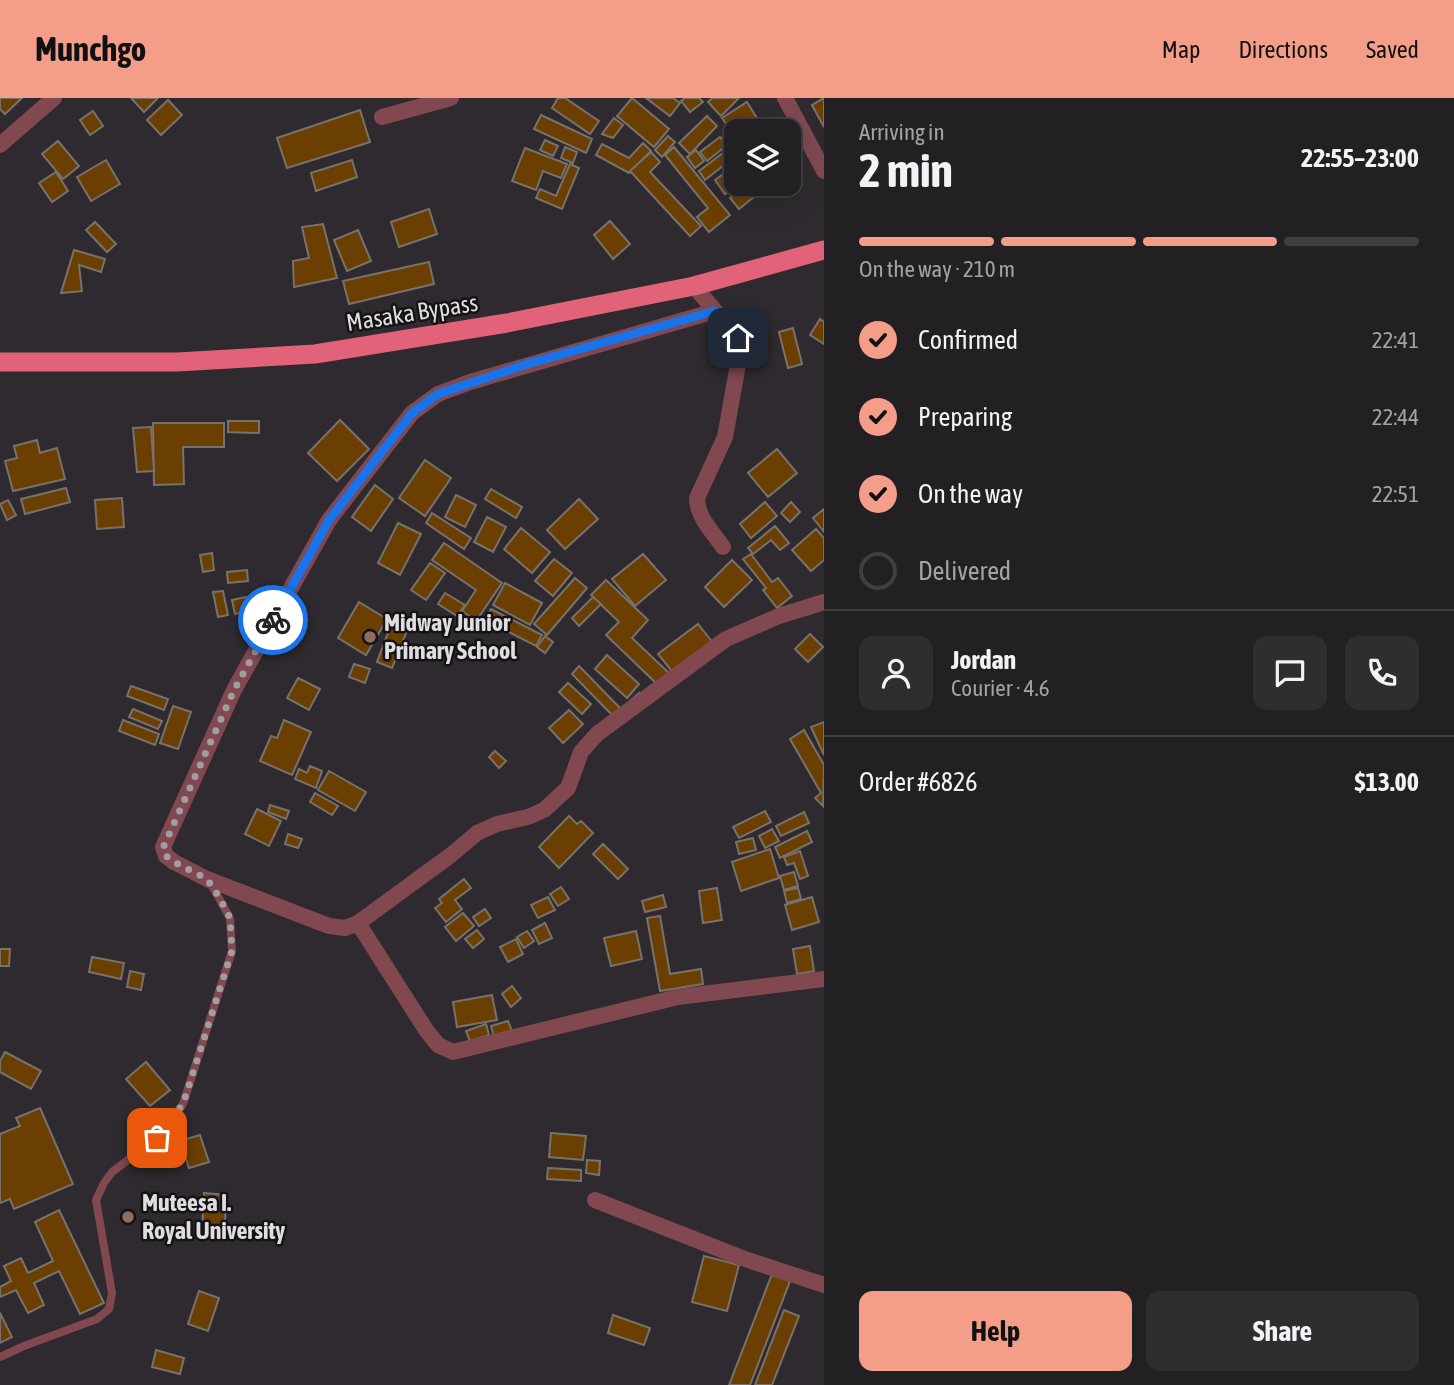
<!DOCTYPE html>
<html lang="en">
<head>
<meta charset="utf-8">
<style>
  body { margin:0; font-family:"Asap Condensed",sans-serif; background:#2e2d30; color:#f1f3f6; height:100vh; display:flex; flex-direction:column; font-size:26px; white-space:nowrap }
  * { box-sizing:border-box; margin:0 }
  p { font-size:23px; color:#a2a3a6 }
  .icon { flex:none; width:38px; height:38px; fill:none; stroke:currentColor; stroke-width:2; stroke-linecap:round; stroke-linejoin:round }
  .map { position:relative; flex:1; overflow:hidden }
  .drawer { display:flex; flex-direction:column; background:#222023; width:630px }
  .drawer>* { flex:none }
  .controls { position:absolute; left:724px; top:21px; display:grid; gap:14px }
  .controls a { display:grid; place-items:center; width:77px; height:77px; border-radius:14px; background:#222023; box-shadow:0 7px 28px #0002,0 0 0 2px #3f3e41; font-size:35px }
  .pin { position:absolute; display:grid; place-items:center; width:60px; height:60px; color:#fff; margin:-30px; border-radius:14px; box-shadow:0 4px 10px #0006 }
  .courier { position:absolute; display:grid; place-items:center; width:70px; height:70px; margin:-35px; border:5px solid #1a73e8; border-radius:50%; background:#fff; color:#222; box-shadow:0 2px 9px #0007 }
  .head em { font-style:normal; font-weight:700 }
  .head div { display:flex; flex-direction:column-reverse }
  .head { display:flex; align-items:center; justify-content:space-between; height:119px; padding:0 35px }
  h1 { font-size:46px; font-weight:700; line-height:52px }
  .bar { display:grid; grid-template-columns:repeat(4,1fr); gap:10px 7px; align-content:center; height:84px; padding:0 35px }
  .bar i { height:9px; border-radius:5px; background:#3f3e41 }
  .bar .current { background:#f49e89 }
  .bar p { grid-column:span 4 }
  .line { display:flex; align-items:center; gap:18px; padding:0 35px; border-top:2px solid #3f3e41 }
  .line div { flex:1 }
  .round { display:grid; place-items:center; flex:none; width:74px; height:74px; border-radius:14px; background:#2e2d30 }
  ol { padding:0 35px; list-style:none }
  li { display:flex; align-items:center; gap:21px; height:77px }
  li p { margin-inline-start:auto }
  li .icon { padding:7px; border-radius:50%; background:#f49e89; color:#111; stroke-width:4 }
  li:last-child { color:#a2a3a6 }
  li i { width:38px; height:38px; border:4px solid #3f3e41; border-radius:50% }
  .button { display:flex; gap:14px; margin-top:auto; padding:14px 35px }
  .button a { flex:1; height:80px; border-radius:14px; background:#f49e89; color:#111; font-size:28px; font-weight:700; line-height:80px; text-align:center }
  .button a+a { background:#2e2d30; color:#f1f3f6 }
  header { display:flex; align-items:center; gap:42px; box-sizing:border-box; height:98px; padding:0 35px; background:#f49e89; color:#111 }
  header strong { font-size:33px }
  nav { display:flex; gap:38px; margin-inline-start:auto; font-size:24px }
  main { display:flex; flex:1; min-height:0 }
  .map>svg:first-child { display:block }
</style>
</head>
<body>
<header>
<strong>Munchgo</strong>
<nav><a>Map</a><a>Directions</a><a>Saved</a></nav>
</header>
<main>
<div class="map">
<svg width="824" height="1287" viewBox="0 0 824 1287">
  <rect width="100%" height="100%" fill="#2e2a2f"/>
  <g fill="#6b3e01" stroke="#77726c" stroke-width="2">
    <polygon points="0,0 22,0 5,16 0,11"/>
    <polygon points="131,0 158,0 144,14"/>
    <polygon points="558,0 565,0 599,23 590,36 552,10"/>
    <polygon points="632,0 669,31 654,49 617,18"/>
    <polygon points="646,0 673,0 680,5 670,18"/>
    <polygon points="685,0 699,0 703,4 690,14 681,3"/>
    <polygon points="712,0 739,0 721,18 708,4"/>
    <polygon points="824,0 824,29 812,7"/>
    <polygon points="168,2 182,17 161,37 147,22"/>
    <polygon points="747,4 760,25 747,33 737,33 736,40 722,20"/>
    <polygon points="360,12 370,44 287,70 277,40"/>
    <polygon points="93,13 103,28 90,37 80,22"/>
    <polygon points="541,17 592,41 586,55 534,31"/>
    <polygon points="707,18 717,28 690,56 679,45"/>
    <polygon points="614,20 623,27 613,40 602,36"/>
    <polygon points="765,21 775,33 750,33"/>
    <polygon points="668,38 675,44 662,59 655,52"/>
    <polygon points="720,39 727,47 707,63 700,54"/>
    <polygon points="545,42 558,48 553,58 540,52"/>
    <polygon points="58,43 79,68 63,81 42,56"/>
    <polygon points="643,45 651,53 629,75 596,57 602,46 629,60"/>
    <polygon points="737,45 737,68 725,54"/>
    <polygon points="565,49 577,54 573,65 561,60"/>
    <polygon points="674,49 730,117 709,134 697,119 708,110 665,57"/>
    <polygon points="525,50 567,66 561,80 543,73 536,92 512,83"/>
    <polygon points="696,52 704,63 695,70 687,59"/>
    <polygon points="651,54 660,64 650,74 701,128 690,138 630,73"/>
    <polygon points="723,55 729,63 705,82 699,73"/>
    <polygon points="106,62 120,86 91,103 77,79"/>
    <polygon points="352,62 357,79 316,93 311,75"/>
    <polygon points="570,66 579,70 562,111 536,100 540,91 556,98"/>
    <polygon points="733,69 737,74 738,86 725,96 715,82"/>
    <polygon points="56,74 68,93 52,104 39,85"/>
    <polygon points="747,86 770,86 739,111 730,100"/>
    <polygon points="429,111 437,136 399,149 391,124"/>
    <polygon points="610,123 630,146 613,161 594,137"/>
    <polygon points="95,124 116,146 107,154 86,132"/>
    <polygon points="323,126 337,180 294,189 293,163 309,160 302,129"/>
    <polygon points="358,132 371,163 347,173 334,142"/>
    <polygon points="74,152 105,161 101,174 79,167 82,193 61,195"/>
    <polygon points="429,164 434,186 349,206 343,183"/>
    <polygon points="820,221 824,224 824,246 810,237"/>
    <polygon points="793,230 802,266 788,270 779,234"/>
    <polygon points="340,322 369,351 337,383 308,355"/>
    <polygon points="228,323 259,323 259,335 228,334"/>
    <polygon points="153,325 224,325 224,349 183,349 184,386 154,387"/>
    <polygon points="151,329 154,373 137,374 133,330"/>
    <polygon points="37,342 40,355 57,350 65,381 13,393 5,363 17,360 14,348"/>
    <polygon points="777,351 797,375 768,399 748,375"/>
    <polygon points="425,362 451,380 425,418 399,400"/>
    <polygon points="375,387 393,401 371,433 352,419"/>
    <polygon points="66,390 70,404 25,416 21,401"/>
    <polygon points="491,391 522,409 516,420 485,401"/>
    <polygon points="456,397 476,407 465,429 445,419"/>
    <polygon points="122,400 124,429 97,431 95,402"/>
    <polygon points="579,401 598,421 565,451 547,432"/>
    <polygon points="8,402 16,417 7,422 0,406"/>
    <polygon points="765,404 777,418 751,440 740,426"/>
    <polygon points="791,404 800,414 790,424 781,415"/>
    <polygon points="824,411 824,434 813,420"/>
    <polygon points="432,415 471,440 464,451 426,425"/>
    <polygon points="487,419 506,429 493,454 474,444"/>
    <polygon points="398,425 421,436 400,477 378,465"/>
    <polygon points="775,428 789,445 780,452 771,442 753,456 748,450"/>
    <polygon points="521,430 550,454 532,475 504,451"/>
    <polygon points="816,431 824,440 824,462 811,473 792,452"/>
    <polygon points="444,445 502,485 476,523 462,513 476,492 432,462"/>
    <polygon points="212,455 214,472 203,474 200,457"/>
    <polygon points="643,456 666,482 635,508 612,481"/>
    <polygon points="751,456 772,484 778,480 792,498 777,510 763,492 766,490 743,461"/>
    <polygon points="554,461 572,475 553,498 535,483"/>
    <polygon points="732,462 752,482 724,509 705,489"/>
    <polygon points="430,465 445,475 426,502 411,492"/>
    <polygon points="247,472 248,483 228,485 227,474"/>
    <polygon points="575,480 587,490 547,537 534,526"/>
    <polygon points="606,482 648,522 632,540 670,576 659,588 606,537 619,524 591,497"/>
    <polygon points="505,485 542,505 530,527 493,507"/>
    <polygon points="223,493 228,517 218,519 213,494"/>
    <polygon points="445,495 465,507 457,518 438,506"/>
    <polygon points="246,499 250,513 235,516 232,502"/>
    <polygon points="593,499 601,506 579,528 572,520"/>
    <polygon points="359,504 387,521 366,557 338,540"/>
    <polygon points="491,511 542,537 536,548 485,522"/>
    <polygon points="392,524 408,530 392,570 377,564"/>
    <polygon points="698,526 714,546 675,577 658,556"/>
    <polygon points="810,536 823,549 808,564 795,551"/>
    <polygon points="545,538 553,544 545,555 537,549"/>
    <polygon points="607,557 639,586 627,600 595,571"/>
    <polygon points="354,566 370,571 365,585 349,579"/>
    <polygon points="579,568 621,611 639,595 640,602 618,623 572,576"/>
    <polygon points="298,580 320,591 309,612 287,600"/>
    <polygon points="568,585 591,606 582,616 559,594"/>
    <polygon points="131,588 168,601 164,612 127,598"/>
    <polygon points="173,608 191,614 178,651 160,645"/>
    <polygon points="133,611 162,623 158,631 129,619"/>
    <polygon points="569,612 583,626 563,645 549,630"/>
    <polygon points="123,622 159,636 155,647 119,633"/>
    <polygon points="284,622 311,634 292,677 260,663 271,638 277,640"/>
    <polygon points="824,624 824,657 811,629"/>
    <polygon points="804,632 824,667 823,708 815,700 821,695 790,641"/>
    <polygon points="495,653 506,663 499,670 489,659"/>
    <polygon points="310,668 322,673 316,690 295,681 299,671 307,675"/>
    <polygon points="329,673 366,694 355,713 318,692"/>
    <polygon points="315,695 338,708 332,717 310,704"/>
    <polygon points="270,707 289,713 286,721 268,714"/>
    <polygon points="257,711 281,723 269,748 245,736"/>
    <polygon points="765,713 771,724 739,740 733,729"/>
    <polygon points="804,714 809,725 781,738 776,728"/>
    <polygon points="569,718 577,726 581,723 593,735 559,770 539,749"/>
    <polygon points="772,731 779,743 765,750 759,738"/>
    <polygon points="807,733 812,744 780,760 775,749"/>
    <polygon points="288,736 302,741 298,750 285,746"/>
    <polygon points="753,740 756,752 739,756 736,744"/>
    <polygon points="603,746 628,771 618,781 593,756"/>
    <polygon points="770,751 779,780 741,793 732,764"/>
    <polygon points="800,753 808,778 800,781 794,765 787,767 784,759"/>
    <polygon points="794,774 798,788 784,792 780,778"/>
    <polygon points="464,781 471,790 455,802 462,811 446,824 435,810 442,805 439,801"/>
    <polygon points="561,789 569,801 558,808 550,796"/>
    <polygon points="717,790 722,822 703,825 699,793"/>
    <polygon points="798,790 801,801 787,805 784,793"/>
    <polygon points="663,797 666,809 645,814 642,803"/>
    <polygon points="548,799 555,812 538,820 531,807"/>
    <polygon points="812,799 819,824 792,832 785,807"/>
    <polygon points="485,811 491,820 479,828 473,819"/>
    <polygon points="463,815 474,828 456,843 445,829"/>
    <polygon points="660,818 670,876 701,871 703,886 660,893 647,820"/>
    <polygon points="545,825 552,840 539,846 532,832"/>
    <polygon points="477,832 484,841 473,850 465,841"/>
    <polygon points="527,833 534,843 524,850 517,839"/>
    <polygon points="636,833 642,861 611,868 604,840"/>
    <polygon points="516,841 523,856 508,864 500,849"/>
    <polygon points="810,848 814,873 797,876 793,851"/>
    <polygon points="0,851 10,851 9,868 0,868"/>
    <polygon points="92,859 124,865 121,881 89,874"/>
    <polygon points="130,873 144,876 141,892 127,889"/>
    <polygon points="512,888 521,900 511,909 502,896"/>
    <polygon points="492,897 497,922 457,929 453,904"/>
    <polygon points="508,923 512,933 494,938 491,928"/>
    <polygon points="486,926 489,937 470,943 466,933"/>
    <polygon points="5,954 41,973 31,991 0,974 0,963"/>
    <polygon points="146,964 170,992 150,1008 126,981"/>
    <polygon points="40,1010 73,1086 14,1111 10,1101 0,1105 0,1036 20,1028 16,1020"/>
    <polygon points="551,1035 586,1038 583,1062 549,1059"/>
    <polygon points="200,1037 209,1064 189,1070 180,1043"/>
    <polygon points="587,1062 600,1063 599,1077 586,1075"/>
    <polygon points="548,1070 581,1072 581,1083 547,1081"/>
    <polygon points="204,1095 227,1097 224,1134 202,1132"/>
    <polygon points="59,1112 104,1205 80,1216 59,1173 34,1185 44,1207 28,1215 16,1192 0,1199 0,1189 11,1183 4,1168 21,1160 28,1175 53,1163 35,1124"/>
    <polygon points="704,1158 739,1167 727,1213 692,1204"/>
    <polygon points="772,1176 790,1183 750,1287 729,1287"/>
    <polygon points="199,1193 219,1200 208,1233 188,1226"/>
    <polygon points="784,1212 799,1218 772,1287 755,1287"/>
    <polygon points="0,1215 12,1239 0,1245"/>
    <polygon points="613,1217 650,1230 644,1247 608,1235"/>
    <polygon points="156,1252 184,1260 180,1276 152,1269"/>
  </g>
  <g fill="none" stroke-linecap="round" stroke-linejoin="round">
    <polyline stroke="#814850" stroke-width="8" points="0,1259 24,1248 97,1221 109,1211 112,1195 96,1102 104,1085 112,1074 157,1040 183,1006 232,853 230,820 211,786"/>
    <g stroke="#814850" stroke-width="16">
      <polyline points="785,0 824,73"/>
      <polyline points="382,19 451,0"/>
      <polyline points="0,47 54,0"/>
      <path d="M694 188 738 240 739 261 725 339 697 400C697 419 712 433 723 449"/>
      <polyline points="715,213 470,284 438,296 412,315 329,422 234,592 163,749 166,758 174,764 207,781 329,828 345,830 358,825 451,757 477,735 497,726 528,719 544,712 568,690 581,654 597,636 726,541 779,518 824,504"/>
      <polyline points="358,825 426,932 438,947 453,954 678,899 824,881"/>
      <polyline points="595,1102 742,1160 824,1187"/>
    </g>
    <polyline stroke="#e26279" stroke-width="19" points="0,264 177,264 315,256 507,225 694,188 824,152"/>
  </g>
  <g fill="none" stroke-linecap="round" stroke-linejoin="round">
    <polyline stroke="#a19ea2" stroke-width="7" stroke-dasharray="0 12.6" points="157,1040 183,1006 232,853 230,820 219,799 207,781 174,764 166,758 163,750 234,592 273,522"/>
    <polyline stroke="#1a73e8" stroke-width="9" points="273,522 329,422 412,315 438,296 527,266 715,213 738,240"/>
  </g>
  <g fill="#8d6e63" stroke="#151315" stroke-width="2.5">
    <circle cx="370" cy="539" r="7"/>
    <circle cx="128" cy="1119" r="7"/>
  </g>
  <g text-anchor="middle" stroke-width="5" stroke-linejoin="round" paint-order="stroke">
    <g font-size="24" fill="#dfdde0" stroke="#151315">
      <text transform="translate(412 215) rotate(-9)" y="8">Masaka Bypass</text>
    </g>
    <g font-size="24" font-weight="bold" fill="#dfdde0" stroke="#151315" text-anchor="start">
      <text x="384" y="533">Midway Junior<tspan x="384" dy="28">Primary School</tspan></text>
      <text x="142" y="1113">Muteesa I.<tspan x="142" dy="28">Royal University</tspan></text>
    </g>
  </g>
</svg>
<div class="controls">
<a><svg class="icon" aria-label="layers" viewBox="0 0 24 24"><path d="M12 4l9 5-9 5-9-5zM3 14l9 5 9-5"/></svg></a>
</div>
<div class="pin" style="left:157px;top:1040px;background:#ea580c"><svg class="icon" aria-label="bag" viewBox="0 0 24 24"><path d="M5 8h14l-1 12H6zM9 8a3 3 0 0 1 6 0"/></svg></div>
<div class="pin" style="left:738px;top:240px;background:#1f2937"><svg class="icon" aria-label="home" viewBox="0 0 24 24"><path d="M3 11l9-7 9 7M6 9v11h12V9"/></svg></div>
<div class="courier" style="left:273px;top:522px"><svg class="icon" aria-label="bike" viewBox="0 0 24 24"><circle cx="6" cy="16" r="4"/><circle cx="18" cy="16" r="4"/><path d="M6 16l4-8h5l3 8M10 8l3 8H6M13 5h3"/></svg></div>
</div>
<section class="drawer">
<div class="head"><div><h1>2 min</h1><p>Arriving in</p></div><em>22:55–23:00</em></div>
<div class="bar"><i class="current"></i><i class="current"></i><i class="current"></i><i></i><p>On the way · 210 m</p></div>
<ol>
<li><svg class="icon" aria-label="check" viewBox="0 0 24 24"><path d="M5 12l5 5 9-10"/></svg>Confirmed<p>22:41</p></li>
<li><svg class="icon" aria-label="check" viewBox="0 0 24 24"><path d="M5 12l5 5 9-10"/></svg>Preparing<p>22:44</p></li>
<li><svg class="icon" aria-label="check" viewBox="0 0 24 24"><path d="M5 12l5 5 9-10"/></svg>On the way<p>22:51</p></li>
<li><i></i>Delivered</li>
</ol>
<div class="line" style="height:126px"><a class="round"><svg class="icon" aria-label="person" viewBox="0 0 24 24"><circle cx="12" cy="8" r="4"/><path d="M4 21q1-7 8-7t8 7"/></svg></a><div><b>Jordan</b><p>Courier · 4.6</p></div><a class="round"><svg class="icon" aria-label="chat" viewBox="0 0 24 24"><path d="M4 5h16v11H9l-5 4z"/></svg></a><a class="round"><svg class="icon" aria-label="phone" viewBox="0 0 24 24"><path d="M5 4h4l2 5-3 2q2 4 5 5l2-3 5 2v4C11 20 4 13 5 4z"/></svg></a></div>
<div class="line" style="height:91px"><div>Order #6826</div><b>$13.00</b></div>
<div class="button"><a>Help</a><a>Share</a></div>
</section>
</main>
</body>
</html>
